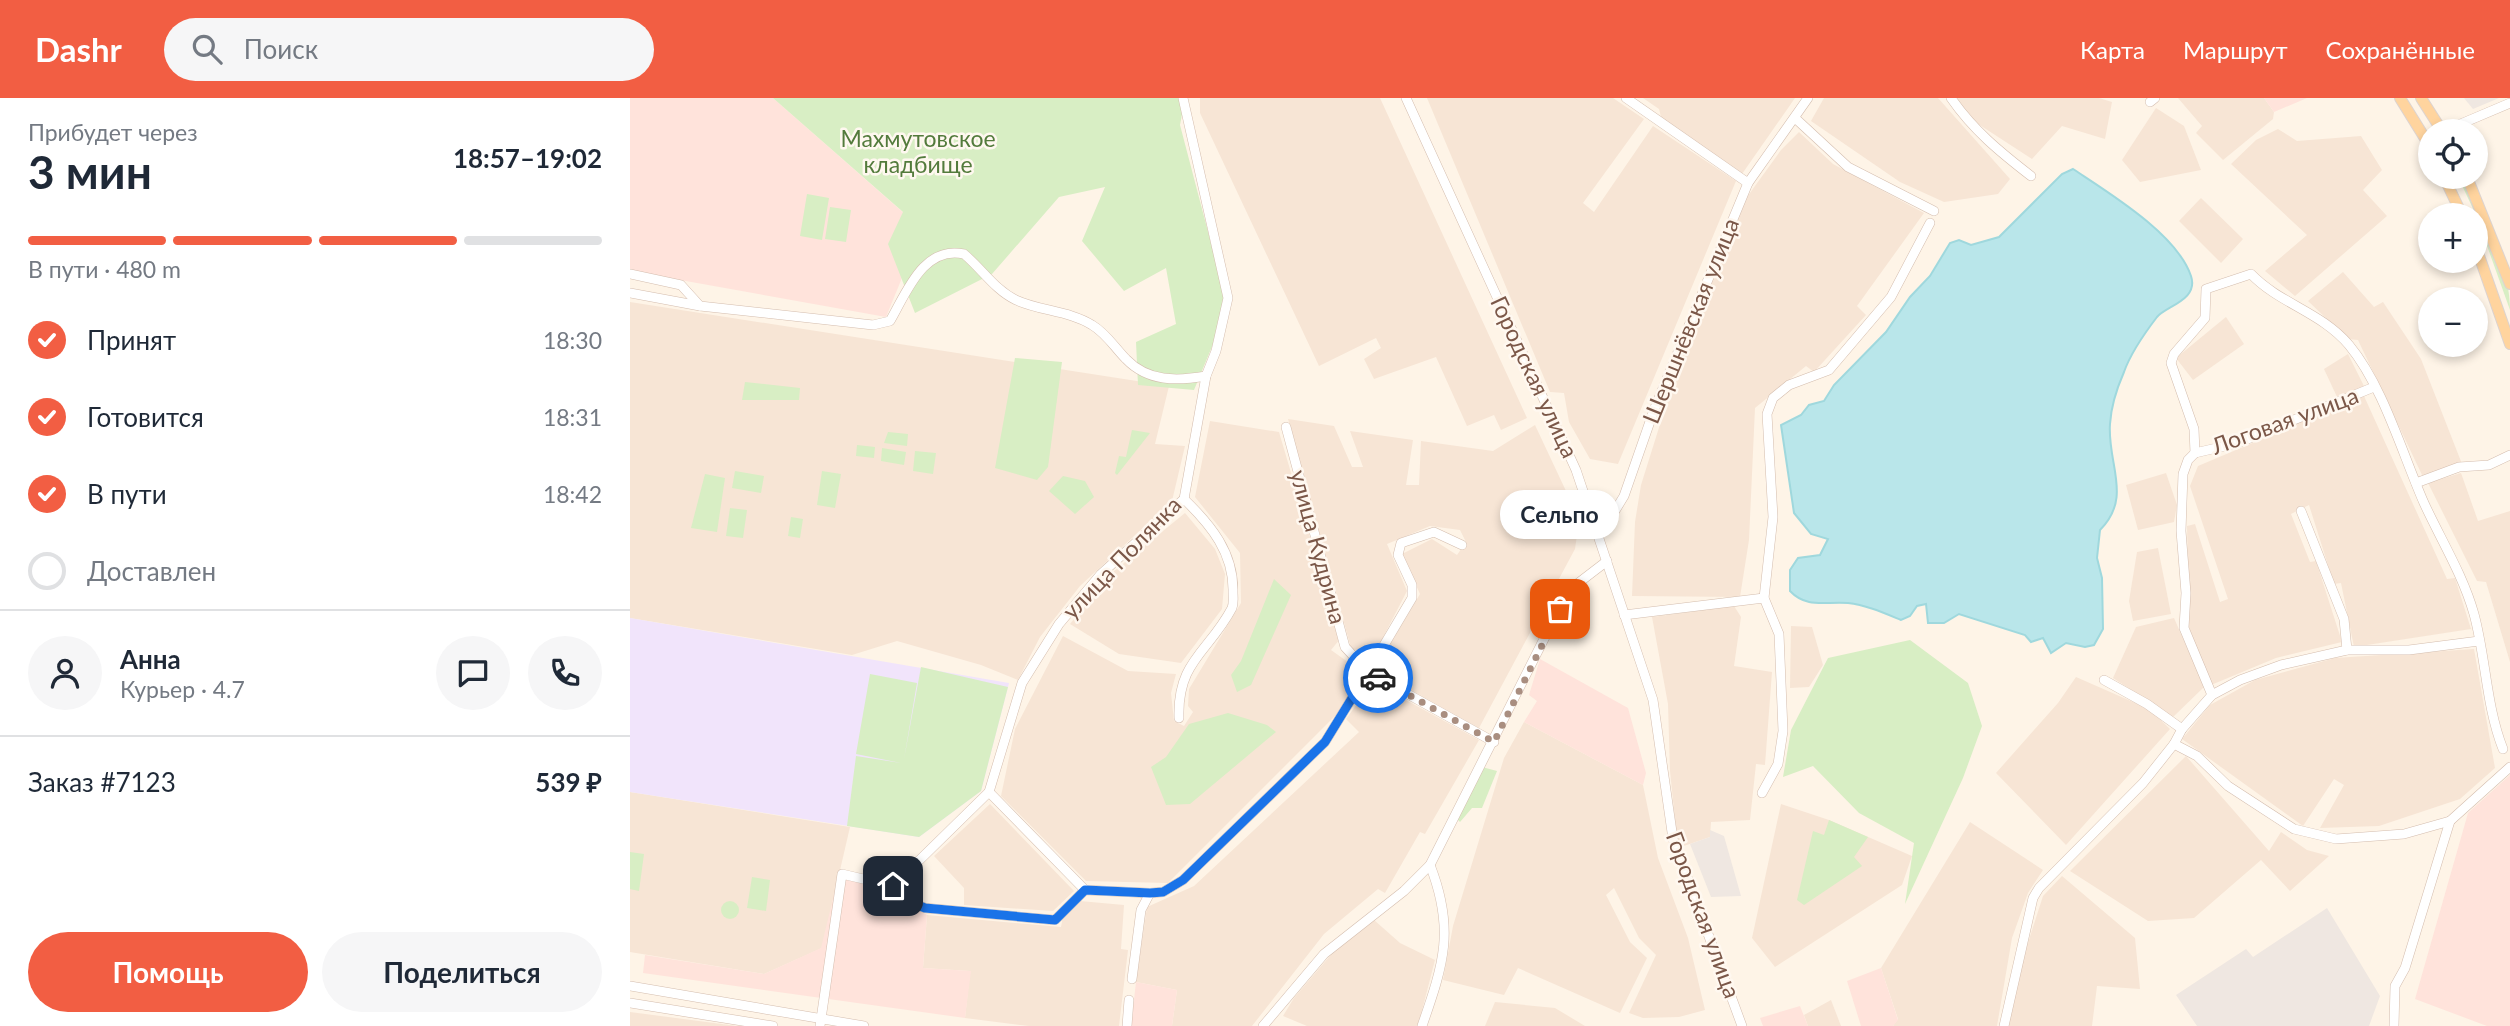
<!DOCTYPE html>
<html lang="ru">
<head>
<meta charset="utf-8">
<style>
  body { margin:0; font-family:Lato,sans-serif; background:#f6f6f7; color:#1f2937; height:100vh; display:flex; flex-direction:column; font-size:26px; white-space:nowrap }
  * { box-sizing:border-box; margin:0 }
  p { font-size:23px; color:#747a83 }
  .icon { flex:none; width:38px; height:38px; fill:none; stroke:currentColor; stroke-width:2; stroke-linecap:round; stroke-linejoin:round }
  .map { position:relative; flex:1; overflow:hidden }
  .drawer { display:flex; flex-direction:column; background:#fff; width:630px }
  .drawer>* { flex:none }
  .tools { position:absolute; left:1788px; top:21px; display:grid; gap:14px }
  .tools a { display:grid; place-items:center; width:70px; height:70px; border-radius:50%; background:#fff; box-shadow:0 4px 10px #0003; font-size:35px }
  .pin { position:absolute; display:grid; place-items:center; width:60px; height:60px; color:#fff; margin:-30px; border-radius:14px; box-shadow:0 4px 10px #0006 }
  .courier { position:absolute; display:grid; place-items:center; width:70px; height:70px; margin:-35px; border:5px solid #1a73e8; border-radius:50%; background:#fff; color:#222; box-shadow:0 2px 9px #0007 }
  .bubble { position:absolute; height:49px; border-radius:24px; background:#fff; box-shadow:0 4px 10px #0003; font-size:23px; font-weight:700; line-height:49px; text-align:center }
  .head em { font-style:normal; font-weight:700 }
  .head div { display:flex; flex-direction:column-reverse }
  .head { display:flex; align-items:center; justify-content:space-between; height:119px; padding:0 28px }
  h1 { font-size:46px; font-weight:700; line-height:52px }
  .bar { display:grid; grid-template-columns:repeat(4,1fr); gap:10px 7px; align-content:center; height:84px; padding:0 28px }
  .bar i { height:9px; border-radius:5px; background:#e0e1e3 }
  .bar .on { background:#f25e43 }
  .bar p { grid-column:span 4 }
  .line { display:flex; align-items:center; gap:18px; padding:0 28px; border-top:2px solid #e0e1e3 }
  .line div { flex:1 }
  .round { display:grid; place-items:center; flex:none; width:74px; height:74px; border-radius:37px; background:#f6f6f7 }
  ol { padding:0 28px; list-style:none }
  li { display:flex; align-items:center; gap:21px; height:77px }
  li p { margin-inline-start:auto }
  li .icon { padding:7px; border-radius:50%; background:#f25e43; color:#fff; stroke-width:4 }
  li:last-child { color:#747a83 }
  li i { width:38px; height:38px; border:4px solid #e0e1e3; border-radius:50% }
  .action { display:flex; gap:14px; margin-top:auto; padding:14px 28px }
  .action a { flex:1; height:80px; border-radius:42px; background:#f25e43; color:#fff; font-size:28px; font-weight:700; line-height:80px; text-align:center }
  .action a+a { background:#f6f6f7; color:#1f2937 }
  header { display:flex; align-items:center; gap:42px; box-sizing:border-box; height:98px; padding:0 35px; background:#f25e43; color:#fff }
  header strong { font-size:33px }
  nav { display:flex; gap:38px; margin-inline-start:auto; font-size:24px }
  .search { width:490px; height:63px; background:#f6f6f7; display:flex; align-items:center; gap:18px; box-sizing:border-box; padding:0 24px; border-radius:38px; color:#747a83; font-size:26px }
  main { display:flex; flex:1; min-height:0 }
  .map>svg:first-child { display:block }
</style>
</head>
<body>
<header>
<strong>Dashr</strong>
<div class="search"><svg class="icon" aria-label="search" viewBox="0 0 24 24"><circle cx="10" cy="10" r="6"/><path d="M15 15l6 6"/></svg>Поиск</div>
<nav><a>Карта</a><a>Маршрут</a><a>Сохранённые</a></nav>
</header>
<main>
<section class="drawer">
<div class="head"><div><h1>3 мин</h1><p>Прибудет через</p></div><em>18:57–19:02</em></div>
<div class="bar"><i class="on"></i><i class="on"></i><i class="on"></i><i></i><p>В пути · 480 m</p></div>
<ol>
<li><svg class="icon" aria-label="check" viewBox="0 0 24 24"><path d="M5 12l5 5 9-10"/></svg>Принят<p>18:30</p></li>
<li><svg class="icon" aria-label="check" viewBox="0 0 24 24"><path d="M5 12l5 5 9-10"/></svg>Готовится<p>18:31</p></li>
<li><svg class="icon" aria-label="check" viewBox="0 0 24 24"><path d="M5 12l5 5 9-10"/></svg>В пути<p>18:42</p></li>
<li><i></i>Доставлен</li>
</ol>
<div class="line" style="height:126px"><a class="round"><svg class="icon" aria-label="person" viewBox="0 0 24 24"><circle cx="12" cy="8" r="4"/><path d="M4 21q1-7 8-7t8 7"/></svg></a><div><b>Анна</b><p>Курьер · 4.7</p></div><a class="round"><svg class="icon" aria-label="chat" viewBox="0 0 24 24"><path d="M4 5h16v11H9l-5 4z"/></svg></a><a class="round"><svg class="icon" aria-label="phone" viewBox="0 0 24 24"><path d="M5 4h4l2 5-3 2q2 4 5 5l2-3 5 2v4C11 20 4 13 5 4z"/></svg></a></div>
<div class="line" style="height:91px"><div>Заказ #7123</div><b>539 ₽</b></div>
<div class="action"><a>Помощь</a><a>Поделиться</a></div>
</section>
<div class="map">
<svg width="1880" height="928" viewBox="0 0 1880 928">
  <rect width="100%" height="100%" fill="#fef4e7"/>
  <g fill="#f7e5d5">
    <polygon points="570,0 750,0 897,320 871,332 864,317 837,328 806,259 744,281 734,261 751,250 746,240 689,268 570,15"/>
    <polygon points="797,0 983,0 1014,21 953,105 964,114 1023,28 1106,83 988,366 960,361 939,324 934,295 920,294"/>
    <polygon points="1013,0 1165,0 1112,76 1031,19 1029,11"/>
    <polygon points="1194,0 1308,0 1380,81 1368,96 1314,104 1270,84 1181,23"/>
    <polygon points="1327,0 1469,0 1482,4 1475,41 1432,28 1402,61 1342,22"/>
    <polygon points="1548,0 1634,0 1644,14 1643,21 1593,62 1566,35 1572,28"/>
    <polygon points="1526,10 1554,28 1571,72 1510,84 1492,62"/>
    <polygon points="1648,31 1667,43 1731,38 1752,72 1733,92 1757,118 1665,198 1635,173 1677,137 1601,66 1626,42"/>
    <polygon points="1169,34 1203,66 1294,115 1227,208 1236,217 1184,274 1176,268 1125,310 1119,442 1110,499 1002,498 1005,424 1011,387 1058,237 1117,99 1151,52"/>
    <polygon points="1571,100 1613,141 1591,165 1549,123"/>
    <polygon points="1713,174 1744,209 1753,204 1791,261 1832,366 1793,379 1728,242 1718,241 1678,203"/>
    <polygon points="0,204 539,288 525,346 555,348 542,403 450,488 410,539 388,582 351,567 267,543 222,557 0,520"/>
    <polygon points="1596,219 1614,246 1563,282 1546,260"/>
    <polygon points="1718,256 1734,288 1708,301 1694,271"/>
    <polygon points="1734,298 1817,481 1825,480 1841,531 1724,549 1711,485 1704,486 1679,407 1661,416 1680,464 1686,463 1712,544 1646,560 1581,587 1556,521 1559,512 1557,428 1565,426 1590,504 1598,501 1560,388 1568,368"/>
    <polygon points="658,321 704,328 722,369 733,369 720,333 783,342 776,387 789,387 791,343 863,353 905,327 936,393 948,430 945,451 849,630 745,572 790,496 772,456 802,441 827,457 836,444 830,432 800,428 757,446 777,493 748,549 734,555 721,550"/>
    <polygon points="580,323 649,334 710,541 701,552 732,574 710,613 538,785 456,783 371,698 385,631 433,538 498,573 546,576 541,595 544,623 554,628 563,614 558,608 559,591 611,505 610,455 565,399"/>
    <polygon points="1536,375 1547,407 1544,424 1508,432 1496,387"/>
    <polygon points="1831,375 1848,423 1880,413 1880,564 1856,484 1847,483 1798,385"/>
    <polygon points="555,415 585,451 595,476 592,511 551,565 489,556 440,526 483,474"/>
    <polygon points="1528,450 1541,516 1503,523 1499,503 1507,454"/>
    <polygon points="1104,508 1111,519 1104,568 1142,574 1135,667 1126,666 1120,722 1081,724 1080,739 1048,750 1040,673 1038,606 1022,519"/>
    <polygon points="1544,520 1574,589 1543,619 1483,580 1506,529"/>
    <polygon points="1161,528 1182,529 1193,567 1179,589 1160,590"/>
    <polygon points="1844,551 1865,670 1830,701 1749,728 1690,730 1714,687 1704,681 1673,728 1552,641 1580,607 1625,582 1705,560"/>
    <polygon points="1446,579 1519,611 1540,631 1436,747 1366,675 1428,605"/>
    <polygon points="743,584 849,642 795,736 790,734 755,795 748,791 694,836 622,928 542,928 547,892 506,884 517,809 564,788 729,634 716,621"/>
    <polygon points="894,624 1013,687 1028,760 1058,840 1075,912 1049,919 1013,920 999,915 1026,857 1009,840 984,790 976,797 1000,844 1017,860 990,915 888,870 874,897 813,882 823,828 874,660"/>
    <polygon points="1556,658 1639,753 1651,734 1677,752 1699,758 1660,793 1631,762 1564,820 1518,823 1440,773"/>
    <polygon points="0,694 220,729 192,850 134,876 0,854"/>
    <polygon points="360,706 444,793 423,813 334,807 334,790 304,758"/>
    <polygon points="1151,706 1199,722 1282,758 1272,787 1145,869 1122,840"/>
    <polygon points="1340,724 1413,772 1398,795 1382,840 1367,928 1263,928 1268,921 1251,870"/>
    <polygon points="1432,778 1505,840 1510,891 1467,888 1462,928 1378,928 1395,854 1413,798"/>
    <polygon points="450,803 494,807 491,851 498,852 489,928 399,928 335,920 340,873 293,870 297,817 431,829 433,818"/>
    <polygon points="744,822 770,845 805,862 788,928 677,928 653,918 664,900 705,852"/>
    <polygon points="1201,902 1211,928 1178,928 1174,917"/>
    <polygon points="865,904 925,910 955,928 855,928"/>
    <polygon points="0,914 107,928 0,928"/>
  </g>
  <g fill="#ffe3db">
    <polygon points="0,0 143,0 292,131 256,219 0,173"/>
    <polygon points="1634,0 1677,0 1644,14"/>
    <polygon points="910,561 998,610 1016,675 1013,687 894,624 907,603 899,597"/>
    <polygon points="1880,677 1880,928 1857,928 1785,901 1838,715"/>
    <polygon points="208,780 248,788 297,817 293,870 341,873 335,920 13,875 15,857 134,876 191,850"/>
    <polygon points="1251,870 1268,922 1263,928 1231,928 1217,883"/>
    <polygon points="506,884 547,892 542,928 501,928"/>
    <polygon points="1170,908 1178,928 1133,928 1130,920"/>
  </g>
  <g fill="#efe7e1">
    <polygon points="1834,0 1869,0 1843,11"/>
    <polygon points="1080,732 1094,738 1111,798 1081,799 1060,746 1080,739"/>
    <polygon points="1697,810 1750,898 1739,928 1567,928 1546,897 1616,851 1623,859"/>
  </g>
  <polygon fill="#f1e4fb" points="0,520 379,585 351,693 289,739 0,694"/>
  <g fill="#d8eec4">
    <polygon points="143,0 555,0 550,27 598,210 564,292 508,287 506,244 546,226 536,170 494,193 452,143 475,89 429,99 362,176 285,215 258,146 273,114"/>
    <path d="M1828 79H1834C1853 120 1880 166 1880 212L1846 117Z"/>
    <polygon points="177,96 199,100 192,142 170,138"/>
    <polygon points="200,109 221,112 216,144 195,141"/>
    <polygon points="385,260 432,264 418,369 407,382 365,370"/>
    <polygon points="115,284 170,290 169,302 112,302"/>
    <polygon points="502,332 520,335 487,377 485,375 489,358 496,359"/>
    <polygon points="258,334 278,336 277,348 254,345"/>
    <polygon points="227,347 245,349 244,360 226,358"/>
    <polygon points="252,350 276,354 274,367 251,363"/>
    <polygon points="285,353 306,355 303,376 283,373"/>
    <polygon points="105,373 134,378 131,395 102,390"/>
    <polygon points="192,373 211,376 205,410 187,407"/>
    <polygon points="75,376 95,380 87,434 61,430"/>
    <polygon points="433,378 455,383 464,399 445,416 419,393"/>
    <polygon points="100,410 117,412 113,440 96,438"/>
    <polygon points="161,419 173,421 170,440 158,438"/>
    <polygon points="644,481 661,497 621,587 607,594 601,577 611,563"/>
    <polygon points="1280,542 1338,585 1352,628 1333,680 1275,806 1284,745 1229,715 1183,668 1153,679 1161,632 1198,560"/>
    <polygon points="291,569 378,589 351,693 289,739 217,728 226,658 271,665 226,656 240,576 287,585 274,661"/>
    <polygon points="598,615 637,627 646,634 560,706 536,707 521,669 536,659 559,626"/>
    <polygon points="852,669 867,673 852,710 842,710 830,724 826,720"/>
    <polygon points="1199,722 1238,739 1224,759 1232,768 1174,807 1167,802 1183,733 1194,737"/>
    <polygon points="0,754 14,756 9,793 0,791"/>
    <polygon points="122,779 140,782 136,813 117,810"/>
    <circle cx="100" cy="812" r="9"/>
  </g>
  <path fill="#b9e6ea" stroke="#9fd8dd" stroke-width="2" d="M1443 71C1479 95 1547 136 1561 178 1569 202 1536 208 1527 219 1514 236 1501 254 1494 274 1487 290 1481 309 1480 326 1477 366 1503 399 1470 432L1467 460 1472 480 1473 531 1464 547 1455 549 1436 545 1421 555 1413 540 1401 544 1395 537 1329 516 1314 525H1298L1296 506 1287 508 1280 518 1271 522C1254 515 1236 507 1218 505 1196 503 1177 511 1160 493V472L1168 460 1190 457 1198 441 1181 436 1164 415 1151 327 1171 317 1179 307 1194 303 1204 287 1256 234 1280 199 1300 178 1320 145 1329 142 1341 147 1369 139 1432 76Z"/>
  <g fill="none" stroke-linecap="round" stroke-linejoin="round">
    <defs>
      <g id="minor">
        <polyline points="776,0 946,372 1023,602 1043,741 1112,928"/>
        <polyline points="996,0 1118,85"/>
        <path d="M1321 0C1343 32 1370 54 1401 78"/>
        <polyline points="1520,4 1525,0"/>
        <polyline points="1165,20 1218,69 1304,113"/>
        <polyline points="1814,33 1880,5"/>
        <polyline points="0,176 51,187 70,208"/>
        <path d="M0 195 70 208 243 227 260 223C276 196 293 147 334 156 352 171 365 192 386 202 410 213 440 213 462 227 476 235 485 250 496 261 518 284 547 283 576 278"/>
        <path d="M1565 355 1564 331 1541 265 1544 256 1575 220 1576 191 1621 176C1650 206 1691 214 1719 247 1753 288 1772 355 1794 405 1811 442 1833 477 1844 516 1856 560 1856 608 1873 651"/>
        <polyline points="1786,385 1829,369 1859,367 1880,357"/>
        <polyline points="1671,413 1714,521 1717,552"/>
        <polyline points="968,430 983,416 994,398 1024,312 1118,85 1178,0"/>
        <polyline points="994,517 1134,500"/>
        <polyline points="728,565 750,554 782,500 782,487 768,457 771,445 804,434 832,447"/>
        <polyline points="738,574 864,644"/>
        <polyline points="1474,582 1517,606 1552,631"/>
        <polyline points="1582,597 1554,530 1556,495 1551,433 1553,376 1558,362 1565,355 1608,345 1744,289"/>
        <path d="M549 620C547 563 579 554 602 510 604 505 603 500 603 494 604 455 581 427 554 401"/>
        <polyline points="1544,646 1567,658 1598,688 1664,731 1706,741 1774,736 1820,723 1880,669"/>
        <polyline points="359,694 455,792"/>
        <polyline points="1132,695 1148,666 1153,633 1149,536 1134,500 1143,419 1137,316 1143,300 1159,287 1199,272 1261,199 1300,125"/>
        <polyline points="263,788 280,804 295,810 425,822 455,792 520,795"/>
        <polyline points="502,881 511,812 520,795 533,794 553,782 695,644 738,574 715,549 656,329"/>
        <polyline points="0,888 234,928"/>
        <polyline points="0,905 143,928"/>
        <polyline points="190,928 212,776 263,788 359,694 392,585 429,526 471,476 554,401 576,278 586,253 598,200 553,0"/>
        <polyline points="497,928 499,902"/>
        <polyline points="633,928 694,856 774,793 800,767 920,529 947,486 977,463"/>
        <path d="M792 928C814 865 825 831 800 767"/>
        <polyline points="1374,928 1403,800 1409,790 1513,685 1544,646 1552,631 1582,597 1610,582 1651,567 1717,552 1779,552 1849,543"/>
        <polyline points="1764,928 1765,888 1775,870 1820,723"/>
      </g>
      <g id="major">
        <polyline points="1770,0 1801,50"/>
        <polyline points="1791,0 1812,33"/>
        <polyline points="1814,79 1832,117"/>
        <polyline points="1837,79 1880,186"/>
        <polyline points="1846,149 1880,246"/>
      </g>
    </defs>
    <use href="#minor" stroke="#d4bdae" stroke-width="10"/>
    <use href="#major" stroke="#ddd3cf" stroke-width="12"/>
    <use href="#minor" stroke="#fff" stroke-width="9"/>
    <use href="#major" stroke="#ffd49e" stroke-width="10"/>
  </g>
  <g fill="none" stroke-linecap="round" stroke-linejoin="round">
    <polyline stroke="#a98e80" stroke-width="7" stroke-dasharray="0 12.6" points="748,580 864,644 930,511"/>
    <polyline stroke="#1a73e8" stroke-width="9" points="263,788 280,804 295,810 425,822 455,792 520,795 533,794 553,782 695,644 738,574 748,580"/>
  </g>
  <g text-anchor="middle" stroke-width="5" stroke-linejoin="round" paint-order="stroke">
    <g font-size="23" fill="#537b3c" stroke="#fff8f0">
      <text x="288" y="49">Махмутовское<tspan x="288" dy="26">кладбище</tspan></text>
    </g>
    <g font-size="23" fill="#7b5748" stroke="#fff8f0">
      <text transform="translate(1061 223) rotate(-68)" y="8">Шершнёвская улица</text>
      <text transform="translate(904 279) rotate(65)" y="8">Городская улица</text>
      <text transform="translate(1655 323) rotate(-20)" y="8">Логовая улица</text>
      <text transform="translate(688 449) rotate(75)" y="8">улица Кудрина</text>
      <text transform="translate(492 460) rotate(-46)" y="8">улица Полянка</text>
      <text transform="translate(1073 817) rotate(70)" y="8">Городская улица</text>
    </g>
  </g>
</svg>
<div class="tools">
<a><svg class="icon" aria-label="locate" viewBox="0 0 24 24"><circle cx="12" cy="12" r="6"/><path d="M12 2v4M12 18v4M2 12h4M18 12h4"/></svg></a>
<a>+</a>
<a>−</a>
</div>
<div class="pin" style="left:930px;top:511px;background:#ea580c"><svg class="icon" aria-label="bag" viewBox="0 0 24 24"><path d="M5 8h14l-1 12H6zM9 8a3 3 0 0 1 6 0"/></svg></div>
<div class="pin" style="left:263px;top:788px;background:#1f2937"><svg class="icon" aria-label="home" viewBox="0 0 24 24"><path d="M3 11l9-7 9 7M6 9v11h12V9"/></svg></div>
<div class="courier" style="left:748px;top:580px"><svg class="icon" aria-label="car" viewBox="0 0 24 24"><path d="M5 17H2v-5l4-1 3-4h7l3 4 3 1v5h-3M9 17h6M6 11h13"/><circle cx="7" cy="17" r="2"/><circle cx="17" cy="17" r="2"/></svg></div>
<div class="bubble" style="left:870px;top:392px;width:119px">Сельпо</div>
</div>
</main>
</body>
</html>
